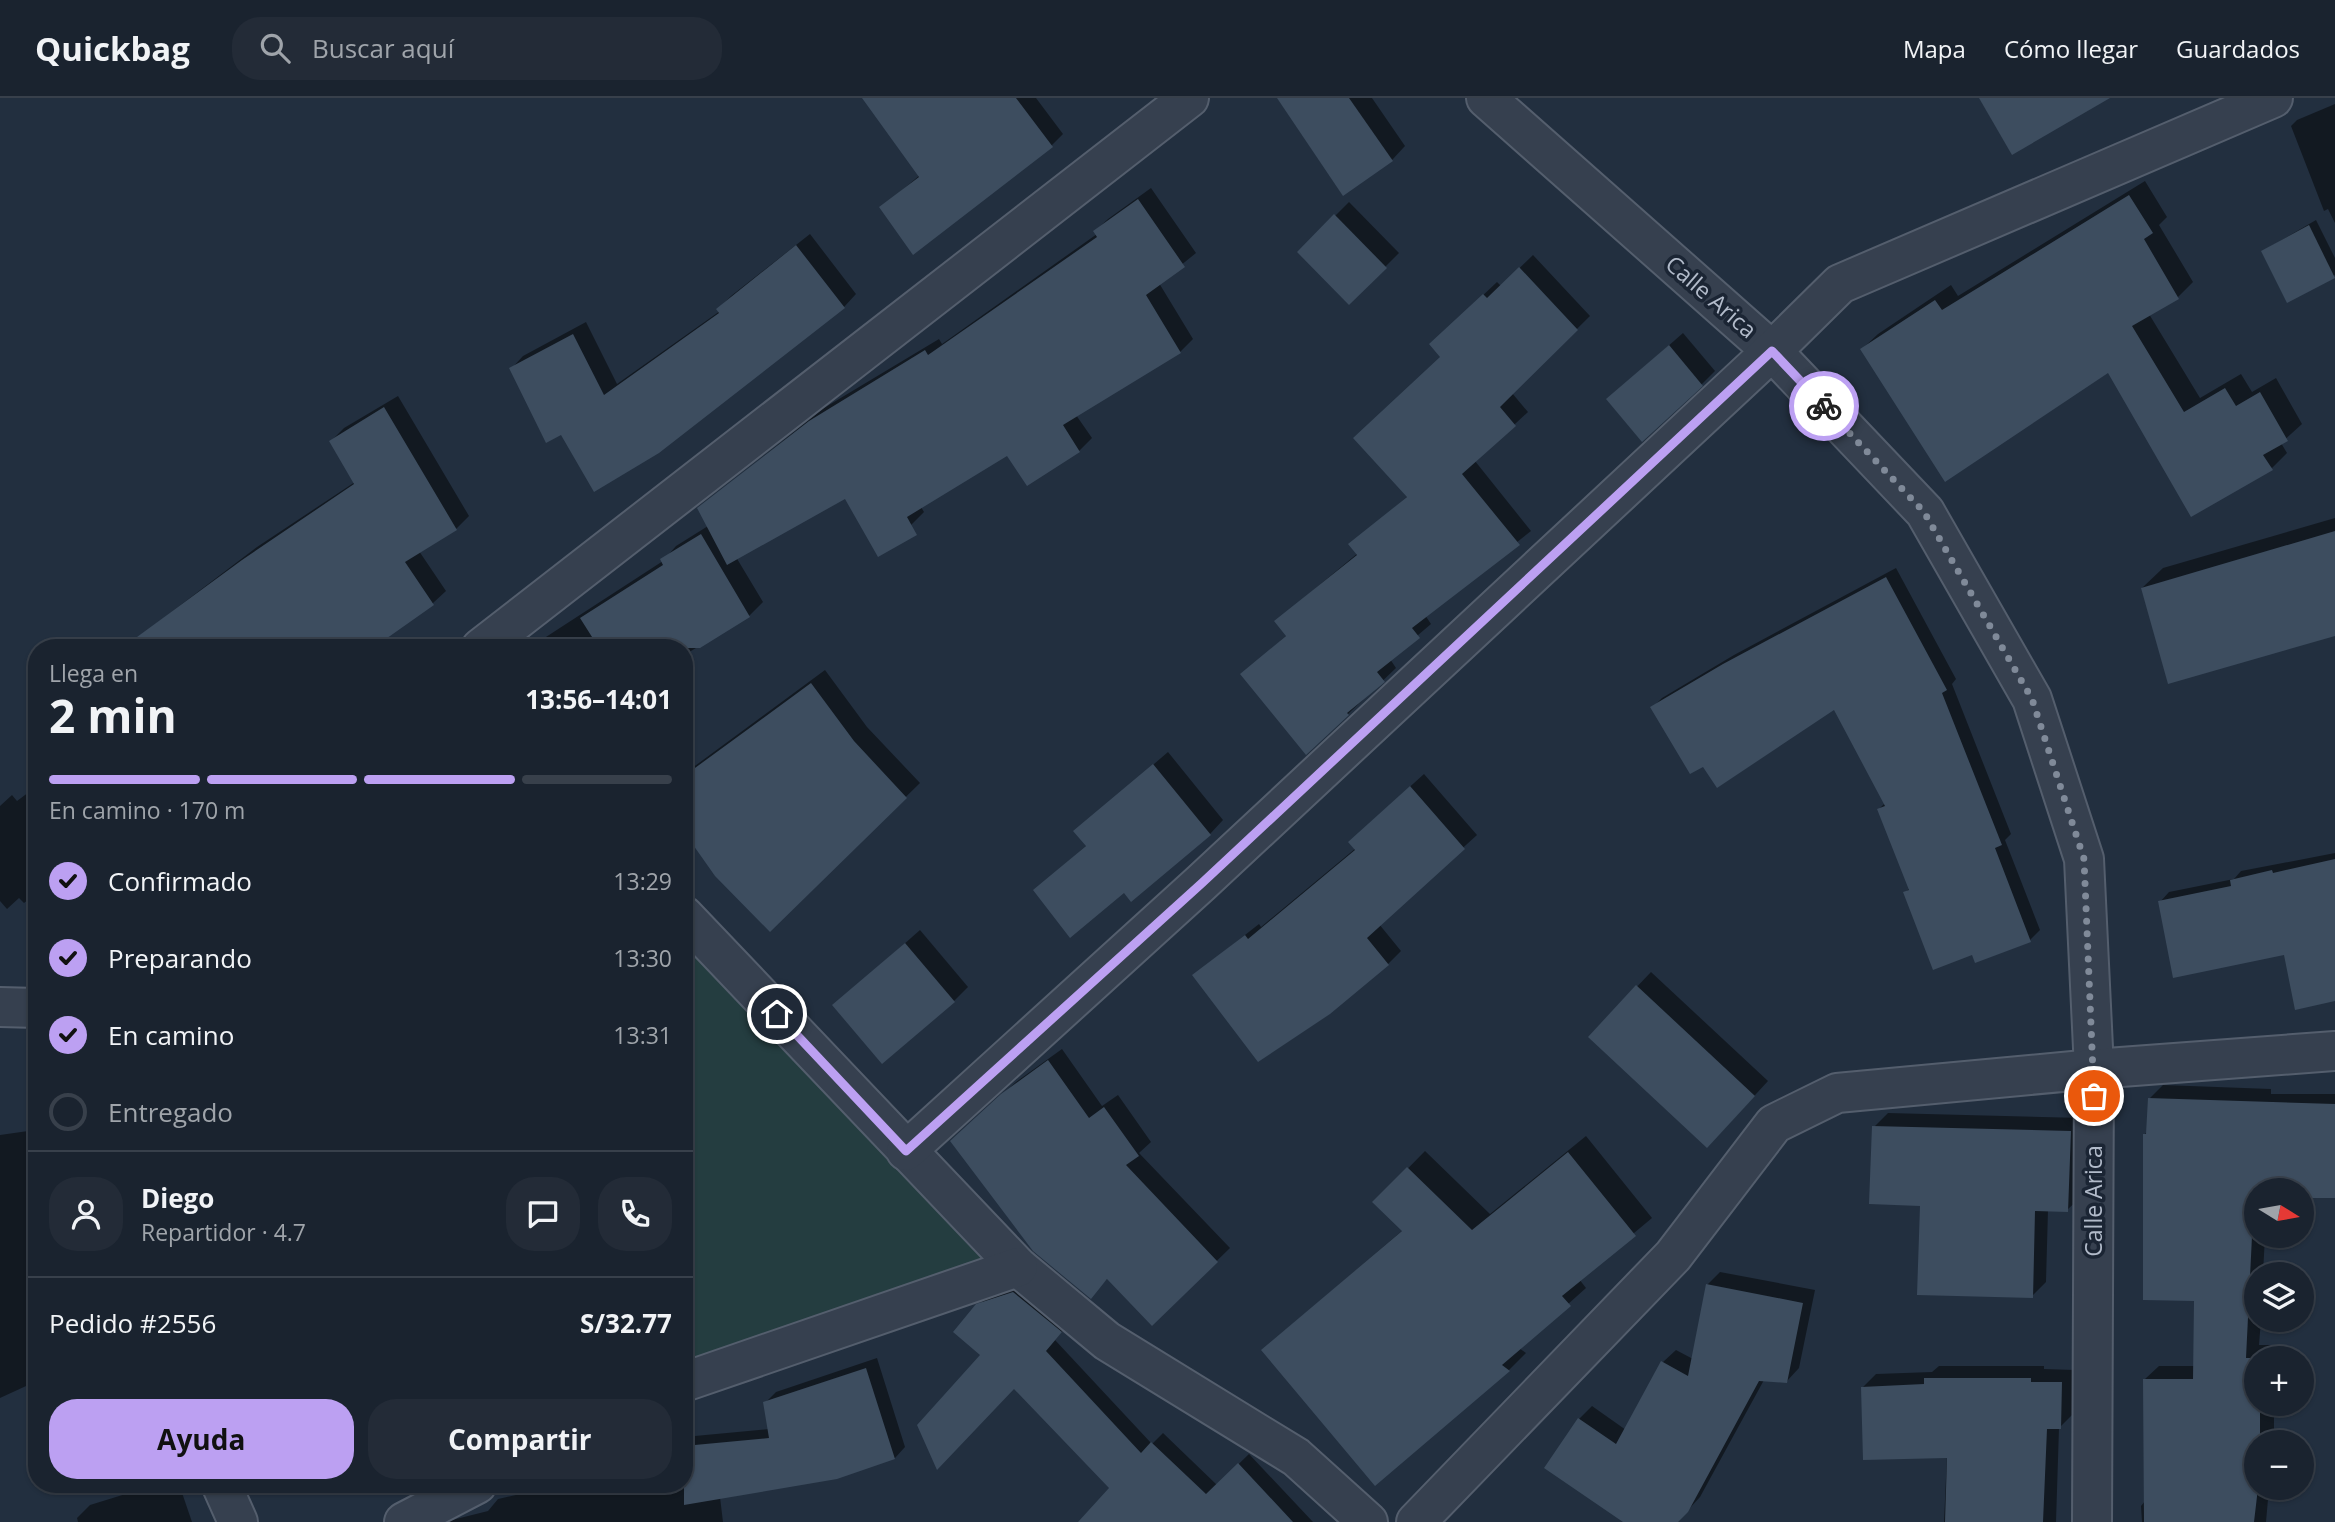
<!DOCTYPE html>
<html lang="es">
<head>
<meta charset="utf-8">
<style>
  body { margin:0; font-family:"Open Sans",sans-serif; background:#232b37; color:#f1f3f6; height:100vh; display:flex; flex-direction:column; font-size:26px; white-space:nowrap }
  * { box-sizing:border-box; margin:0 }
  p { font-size:23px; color:#9fa4aa }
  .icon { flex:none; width:38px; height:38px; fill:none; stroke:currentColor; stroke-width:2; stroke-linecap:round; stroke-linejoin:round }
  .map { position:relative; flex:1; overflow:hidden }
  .side { position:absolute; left:28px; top:541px; width:665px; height:854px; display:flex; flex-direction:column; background:#1a232f; border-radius:28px; box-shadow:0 2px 5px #0004,0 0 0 2px #38404b }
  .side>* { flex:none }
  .needle { width:46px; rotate:101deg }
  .buttons { position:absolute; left:2244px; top:1080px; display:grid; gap:14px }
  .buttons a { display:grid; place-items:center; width:70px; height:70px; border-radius:50%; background:#1a232f; box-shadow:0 2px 5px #0004,0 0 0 2px #38404b; font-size:35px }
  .pin { position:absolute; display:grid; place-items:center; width:60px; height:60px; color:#fff; margin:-30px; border:4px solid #fff; border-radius:50%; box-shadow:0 2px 7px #0007 }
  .courier { position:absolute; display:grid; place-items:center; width:70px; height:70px; margin:-35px; border:5px solid #bca0f2; border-radius:50%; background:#fff; color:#222; box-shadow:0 2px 9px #0007 }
  .overview em { font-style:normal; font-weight:700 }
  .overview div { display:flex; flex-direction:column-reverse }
  .overview { display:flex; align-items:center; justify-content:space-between; height:119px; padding:0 21px }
  h1 { font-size:46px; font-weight:700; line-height:52px }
  .bar { display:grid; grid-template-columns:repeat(4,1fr); gap:10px 7px; align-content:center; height:84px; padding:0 21px }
  .bar i { height:9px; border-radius:5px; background:#38404b }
  .bar .active { background:#bca0f2 }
  .bar p { grid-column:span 4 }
  .line { display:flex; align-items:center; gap:18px; padding:0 21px; border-top:2px solid #38404b }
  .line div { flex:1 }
  .round { display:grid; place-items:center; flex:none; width:74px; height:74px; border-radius:28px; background:#232b37 }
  ol { padding:0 21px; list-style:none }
  li { display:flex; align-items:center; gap:21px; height:77px }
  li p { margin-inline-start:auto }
  li .icon { padding:7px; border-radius:50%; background:#bca0f2; color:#111; stroke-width:4 }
  li:last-child { color:#9fa4aa }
  li i { width:38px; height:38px; border:4px solid #38404b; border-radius:50% }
  .primary-button { display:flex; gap:14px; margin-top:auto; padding:14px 21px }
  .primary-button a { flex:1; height:80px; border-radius:28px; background:#bca0f2; color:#111; font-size:28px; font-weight:700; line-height:80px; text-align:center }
  .primary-button a+a { background:#232b37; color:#f1f3f6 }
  header { display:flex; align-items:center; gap:42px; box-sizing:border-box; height:98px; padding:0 35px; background:#1a232f; border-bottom:2px solid #38404b }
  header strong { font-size:33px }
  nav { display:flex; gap:38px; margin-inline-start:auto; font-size:24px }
  .search { width:490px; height:63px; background:#232b37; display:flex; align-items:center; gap:18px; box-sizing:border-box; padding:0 24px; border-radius:28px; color:#9fa4aa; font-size:26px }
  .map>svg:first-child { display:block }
</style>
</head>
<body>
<header>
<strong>Quickbag</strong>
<div class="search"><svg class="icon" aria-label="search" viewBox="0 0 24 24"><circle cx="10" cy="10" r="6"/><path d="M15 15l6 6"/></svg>Buscar aquí</div>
<nav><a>Mapa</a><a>Cómo llegar</a><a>Guardados</a></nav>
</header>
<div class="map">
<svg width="2335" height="1424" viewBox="0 0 2335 1424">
  <rect width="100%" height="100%" fill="#222f3f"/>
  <polygon fill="#243d40" points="684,818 1018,1169 684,1284"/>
  <g fill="#0007">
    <polygon points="887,0 1036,0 1063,36 1051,48 881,110 920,77"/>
    <polygon points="1279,0 1372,0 1405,48 1392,62"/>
    <polygon points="2335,6 2335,125 2328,111 2324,113 2291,28 2297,22"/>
    <polygon points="2145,83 2167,119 2159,127 2193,184 2178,199 2149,216 2200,300 2241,276 2252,294 2276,280 2302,326 2281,345 2287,355 2272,370 2109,273 1862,251 1878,236 1951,187 1958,198"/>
    <polygon points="1151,90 1196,155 1159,185 1193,241 1180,254 1076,317 1092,340 1079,353 1008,356 921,409 924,414 911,427 846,399 736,459 763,504 749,518 686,556 690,563 684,569 684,550 529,550 663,463 676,448 708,428 699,410 824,310 939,241 942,246 1097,136 1095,133 1108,121"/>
    <polygon points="1349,104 1399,155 1349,205 1299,154"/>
    <polygon points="2316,122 2335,160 2335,177 2288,203 2263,153"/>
    <polygon points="810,136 856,196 844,209 561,335 511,271 523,258 586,224 617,286 720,213 718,211 731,198"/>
    <polygon points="1533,157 1590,218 1512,295 1528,314 1475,363 1531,433 1425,517 1431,526 1390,561 1396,570 1348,616 1243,576 1287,537 1276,523 1358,455 1351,446 1408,398 1442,259 1444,234 1497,184 1501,188"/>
    <polygon points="1683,235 1715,273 1702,286 1608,301"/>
    <polygon points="398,298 469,418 456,431 419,453 446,493 433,505 367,550 124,550 257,449 355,384 331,343 344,330"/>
    <polygon points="2335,420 2335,536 2142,490 2163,470"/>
    <polygon points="1896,470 1956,581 1952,586 2011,736 2005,742 2040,832 2030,842 1973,855 1905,795 1910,790 1879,711 1885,705 1834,609 1703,666 1652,610 1662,600 1734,557"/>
    <polygon points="825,572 867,629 920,685 770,832 684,732 684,676"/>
    <polygon points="1168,654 1223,722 1210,736 1124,793 1035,792 1087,747 1076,733"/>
    <polygon points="1424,676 1477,737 1379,826 1401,853 1388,866 1194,877 1259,826 1261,829 1356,750 1363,731"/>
    <polygon points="37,688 37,795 24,805 19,800 7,811 0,803 0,708 12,697 17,703"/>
    <polygon points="2335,755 2335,901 2285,855 2160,804 2169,794 2234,781 2241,773"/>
    <polygon points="920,832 968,889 954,903 835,907"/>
    <polygon points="1651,874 1768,983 1721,1034 1590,938"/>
    <polygon points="1062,951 1102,1008 1118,997 1151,1044 1139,1055 1230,1150 1152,1226 1108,1180 1090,1199 965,1030 1016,984"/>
    <polygon points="2163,987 2271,991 2271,996 2335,996 2335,1099 2301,1092 2256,1092 2256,1138 2265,1138 2263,1176 2256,1176 2256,1222 2261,1222 2259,1247 2273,1247 2273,1260 2256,1260 2256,1306 2274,1306 2274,1344 2256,1344 2256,1390 2269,1390 2266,1424 2142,1424 2141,1408 2145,1403 2145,1281 2159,1268 2195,1268 2196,1201 2144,1037 2148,1033 2149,1001"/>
    <polygon points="1888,1015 2084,1020 2081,1099 2067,1112 2048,1112 2046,1184 2032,1198 1922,1107 1874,1029"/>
    <polygon points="28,1033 37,1059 37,1283 0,1300 0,1037"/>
    <polygon points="1586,1038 1652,1120 1579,1181 1586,1190 1519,1250 1526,1255 1509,1272 1375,1385 1281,1236 1403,1132 1375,1104 1425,1053 1490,1116"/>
    <polygon points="1720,1174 1815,1192 1799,1270 1787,1283 1764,1282 1700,1399 1677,1424 1633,1424 1546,1370 1579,1321 1592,1308 1626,1332 1663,1264 1676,1252 1693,1261 1707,1187"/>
    <polygon points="1024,1184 1071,1223 1055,1242 1152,1346 1163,1335 1217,1387 1249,1356 1313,1424 1096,1424 1111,1390 982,1256 978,1208 989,1197"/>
    <polygon points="877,1260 905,1349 895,1360 720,1399 723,1424 444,1424 488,1413 498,1401 525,1395 539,1386 684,1386 684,1339 769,1331 765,1305 776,1294"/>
    <polygon points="1939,1268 2044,1268 2044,1271 2075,1272 2073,1316 2059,1330 2056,1424 1944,1424 1947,1358 1863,1289 1876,1276 1932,1274"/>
    <polygon points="158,1386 179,1386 192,1424 78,1424 77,1420 90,1407"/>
  </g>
  <g fill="#3d4d5f">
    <polygon points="862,0 1016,0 1053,49 913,157 879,109 919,79"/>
    <polygon points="1277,0 1349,0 1393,63 1343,98"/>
    <polygon points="1979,0 2110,0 2012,57"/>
    <polygon points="2129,97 2153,135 2144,141 2179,201 2132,228 2184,314 2225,290 2236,308 2260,294 2288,343 2263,357 2273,372 2191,419 2108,275 1945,384 1860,251 1935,202 1942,212"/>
    <polygon points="1138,101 1185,169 1146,197 1181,255 1063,327 1080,354 1027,388 1007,358 907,419 917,437 878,459 845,401 727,467 697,410 809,323 925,252 928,257 1097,139 1093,133"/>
    <polygon points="1334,116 1387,170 1349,207 1297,154"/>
    <polygon points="2309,127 2335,180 2287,205 2261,153"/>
    <polygon points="796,147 845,210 659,355 594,394 561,337 546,345 509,270 573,236 604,297 719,215 716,211"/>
    <polygon points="1519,169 1578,232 1500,309 1516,328 1462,376 1520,447 1412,530 1420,540 1377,574 1385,584 1347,615 1349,617 1306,657 1240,576 1286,538 1274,523 1357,457 1348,446 1407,399 1353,340 1440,259 1429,246 1483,196 1487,200"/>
    <polygon points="1669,247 1703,288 1642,344 1606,301"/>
    <polygon points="384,309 457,432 405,464 434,507 373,550 122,550 242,462 354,386 329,343"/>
    <polygon points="2335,433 2335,538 2168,586 2141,490"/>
    <polygon points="701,436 750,519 700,550 599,550 580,520 663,467 660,461"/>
    <polygon points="1886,479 1947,592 1942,595 2002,747 1995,750 2031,844 1975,865 1972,857 1933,872 1903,794 1909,792 1877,711 1885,708 1834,612 1717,690 1703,669 1690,676 1650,609 1723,566"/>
    <polygon points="811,585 854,643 907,700 770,834 715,778 684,734 684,678"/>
    <polygon points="1153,666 1211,737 1131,804 1124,795 1070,840 1033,792 1086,748 1073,733"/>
    <polygon points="1410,688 1465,751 1367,840 1389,867 1330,916 1258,964 1192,877 1245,837 1248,841 1355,752 1348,744"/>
    <polygon points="2335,761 2335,903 2295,912 2284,857 2173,880 2158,803 2231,788 2230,782 2272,772 2273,775"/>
    <polygon points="905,845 955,904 882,966 832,907"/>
    <polygon points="1636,887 1755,998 1707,1050 1588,939"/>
    <polygon points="1048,962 1089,1020 1104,1009 1139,1058 1126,1067 1218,1164 1152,1228 1107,1181 1091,1201 1033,1153 950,1043 1001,996"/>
    <polygon points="2148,1000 2335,1006 2335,1100 2301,1100 2301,1092 2256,1092 2254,1098 2246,1260 2260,1260 2256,1260 2256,1306 2260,1306 2260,1344 2256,1344 2258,1390 2254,1424 2144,1424 2143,1281 2193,1281 2194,1203 2143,1202 2143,1036 2146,1036"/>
    <polygon points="1872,1028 2071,1033 2068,1114 2035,1113 2033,1200 1917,1197 1920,1108 1869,1106"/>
    <polygon points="1568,1054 1636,1138 1562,1198 1571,1208 1502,1267 1510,1273 1375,1388 1261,1252 1402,1133 1372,1104 1407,1069 1472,1132"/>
    <polygon points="1706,1186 1803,1205 1787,1285 1759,1283 1688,1414 1678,1424 1623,1424 1544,1370 1578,1320 1616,1346 1661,1263 1688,1278"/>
    <polygon points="1013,1194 1062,1234 1046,1253 1141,1355 1151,1344 1206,1396 1238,1365 1293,1424 1078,1424 1109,1390 1014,1291 937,1372 917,1327 980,1257 953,1234 976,1206"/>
    <polygon points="866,1270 895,1361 837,1381 684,1407 684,1348 769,1340 763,1304"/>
    <polygon points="1924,1280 2031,1280 2031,1284 2062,1284 2061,1331 2047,1331 2043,1424 1945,1424 1947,1360 1863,1362 1861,1289 1924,1286"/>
  </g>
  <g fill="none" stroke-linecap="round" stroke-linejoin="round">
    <defs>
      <g id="street">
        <polyline points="1486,0 1772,253 1925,414 2032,601 2084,761 2094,971 2092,1424"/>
        <polyline points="481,550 1189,0"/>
        <polyline points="684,818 1018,1169 1107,1243 1296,1359 1368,1424"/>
        <polyline points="0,909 37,910"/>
        <polyline points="906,1053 1201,785 1772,253 1840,186 2273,0"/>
        <polyline points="684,1284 1018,1169"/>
        <polyline points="221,1386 238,1424"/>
        <polyline points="404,1424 477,1386"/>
        <polyline points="1416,1424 1673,1158 1774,1026 1837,995 2094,971 2335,953"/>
      </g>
    </defs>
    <use href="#street" stroke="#545e6d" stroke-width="42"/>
    <use href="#street" stroke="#36404f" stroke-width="38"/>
  </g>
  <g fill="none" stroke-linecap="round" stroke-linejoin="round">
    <polyline stroke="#808a99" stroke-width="7" stroke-dasharray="0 12.6" points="1824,308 1924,414 2032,601 2084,761 2094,998"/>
    <polyline stroke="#bca0f2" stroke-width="9" points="777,916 906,1053 1202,785 1772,253 1824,308"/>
  </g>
  <g text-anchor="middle" stroke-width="7" stroke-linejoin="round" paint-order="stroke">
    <g font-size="23" fill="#b2bbca" stroke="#1b2534">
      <text transform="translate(1711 199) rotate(41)" y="8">Calle Arica</text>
      <text transform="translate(2094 1103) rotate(-90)" y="8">Calle Arica</text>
    </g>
  </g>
</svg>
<div class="buttons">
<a><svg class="needle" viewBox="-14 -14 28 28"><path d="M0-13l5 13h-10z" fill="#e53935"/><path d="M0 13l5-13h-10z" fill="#9fa4aa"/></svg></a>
<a><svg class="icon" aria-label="layers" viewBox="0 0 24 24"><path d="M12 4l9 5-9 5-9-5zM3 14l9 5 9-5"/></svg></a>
<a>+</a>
<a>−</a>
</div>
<div class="pin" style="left:2094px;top:998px;background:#ea580c"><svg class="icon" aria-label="bag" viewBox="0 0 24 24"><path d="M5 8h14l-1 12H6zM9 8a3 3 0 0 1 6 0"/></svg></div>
<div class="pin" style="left:777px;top:916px;background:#1f2937"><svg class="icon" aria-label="home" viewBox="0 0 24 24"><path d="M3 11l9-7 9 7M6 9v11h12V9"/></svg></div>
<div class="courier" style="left:1824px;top:308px"><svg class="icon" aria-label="bike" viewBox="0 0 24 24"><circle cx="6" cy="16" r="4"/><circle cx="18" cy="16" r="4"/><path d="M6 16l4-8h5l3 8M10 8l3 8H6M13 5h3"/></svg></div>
<section class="side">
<div class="overview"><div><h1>2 min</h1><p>Llega en</p></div><em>13:56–14:01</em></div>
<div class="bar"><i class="active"></i><i class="active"></i><i class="active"></i><i></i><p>En camino · 170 m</p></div>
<ol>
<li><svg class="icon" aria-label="check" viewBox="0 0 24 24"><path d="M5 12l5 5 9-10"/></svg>Confirmado<p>13:29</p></li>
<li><svg class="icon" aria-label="check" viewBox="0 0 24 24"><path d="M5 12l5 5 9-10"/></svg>Preparando<p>13:30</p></li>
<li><svg class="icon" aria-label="check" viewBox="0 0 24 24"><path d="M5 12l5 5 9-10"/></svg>En camino<p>13:31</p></li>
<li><i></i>Entregado</li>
</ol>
<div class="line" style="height:126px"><a class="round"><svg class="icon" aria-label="person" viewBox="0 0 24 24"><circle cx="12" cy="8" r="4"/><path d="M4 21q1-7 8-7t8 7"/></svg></a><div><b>Diego</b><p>Repartidor · 4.7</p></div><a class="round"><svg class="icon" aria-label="chat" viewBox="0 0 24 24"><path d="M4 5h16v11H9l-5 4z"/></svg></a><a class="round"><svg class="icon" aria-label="phone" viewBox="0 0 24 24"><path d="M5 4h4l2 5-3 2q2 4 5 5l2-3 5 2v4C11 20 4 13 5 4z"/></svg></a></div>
<div class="line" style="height:91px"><div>Pedido #2556</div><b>S/32.77</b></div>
<div class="primary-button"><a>Ayuda</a><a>Compartir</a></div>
</section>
</div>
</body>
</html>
